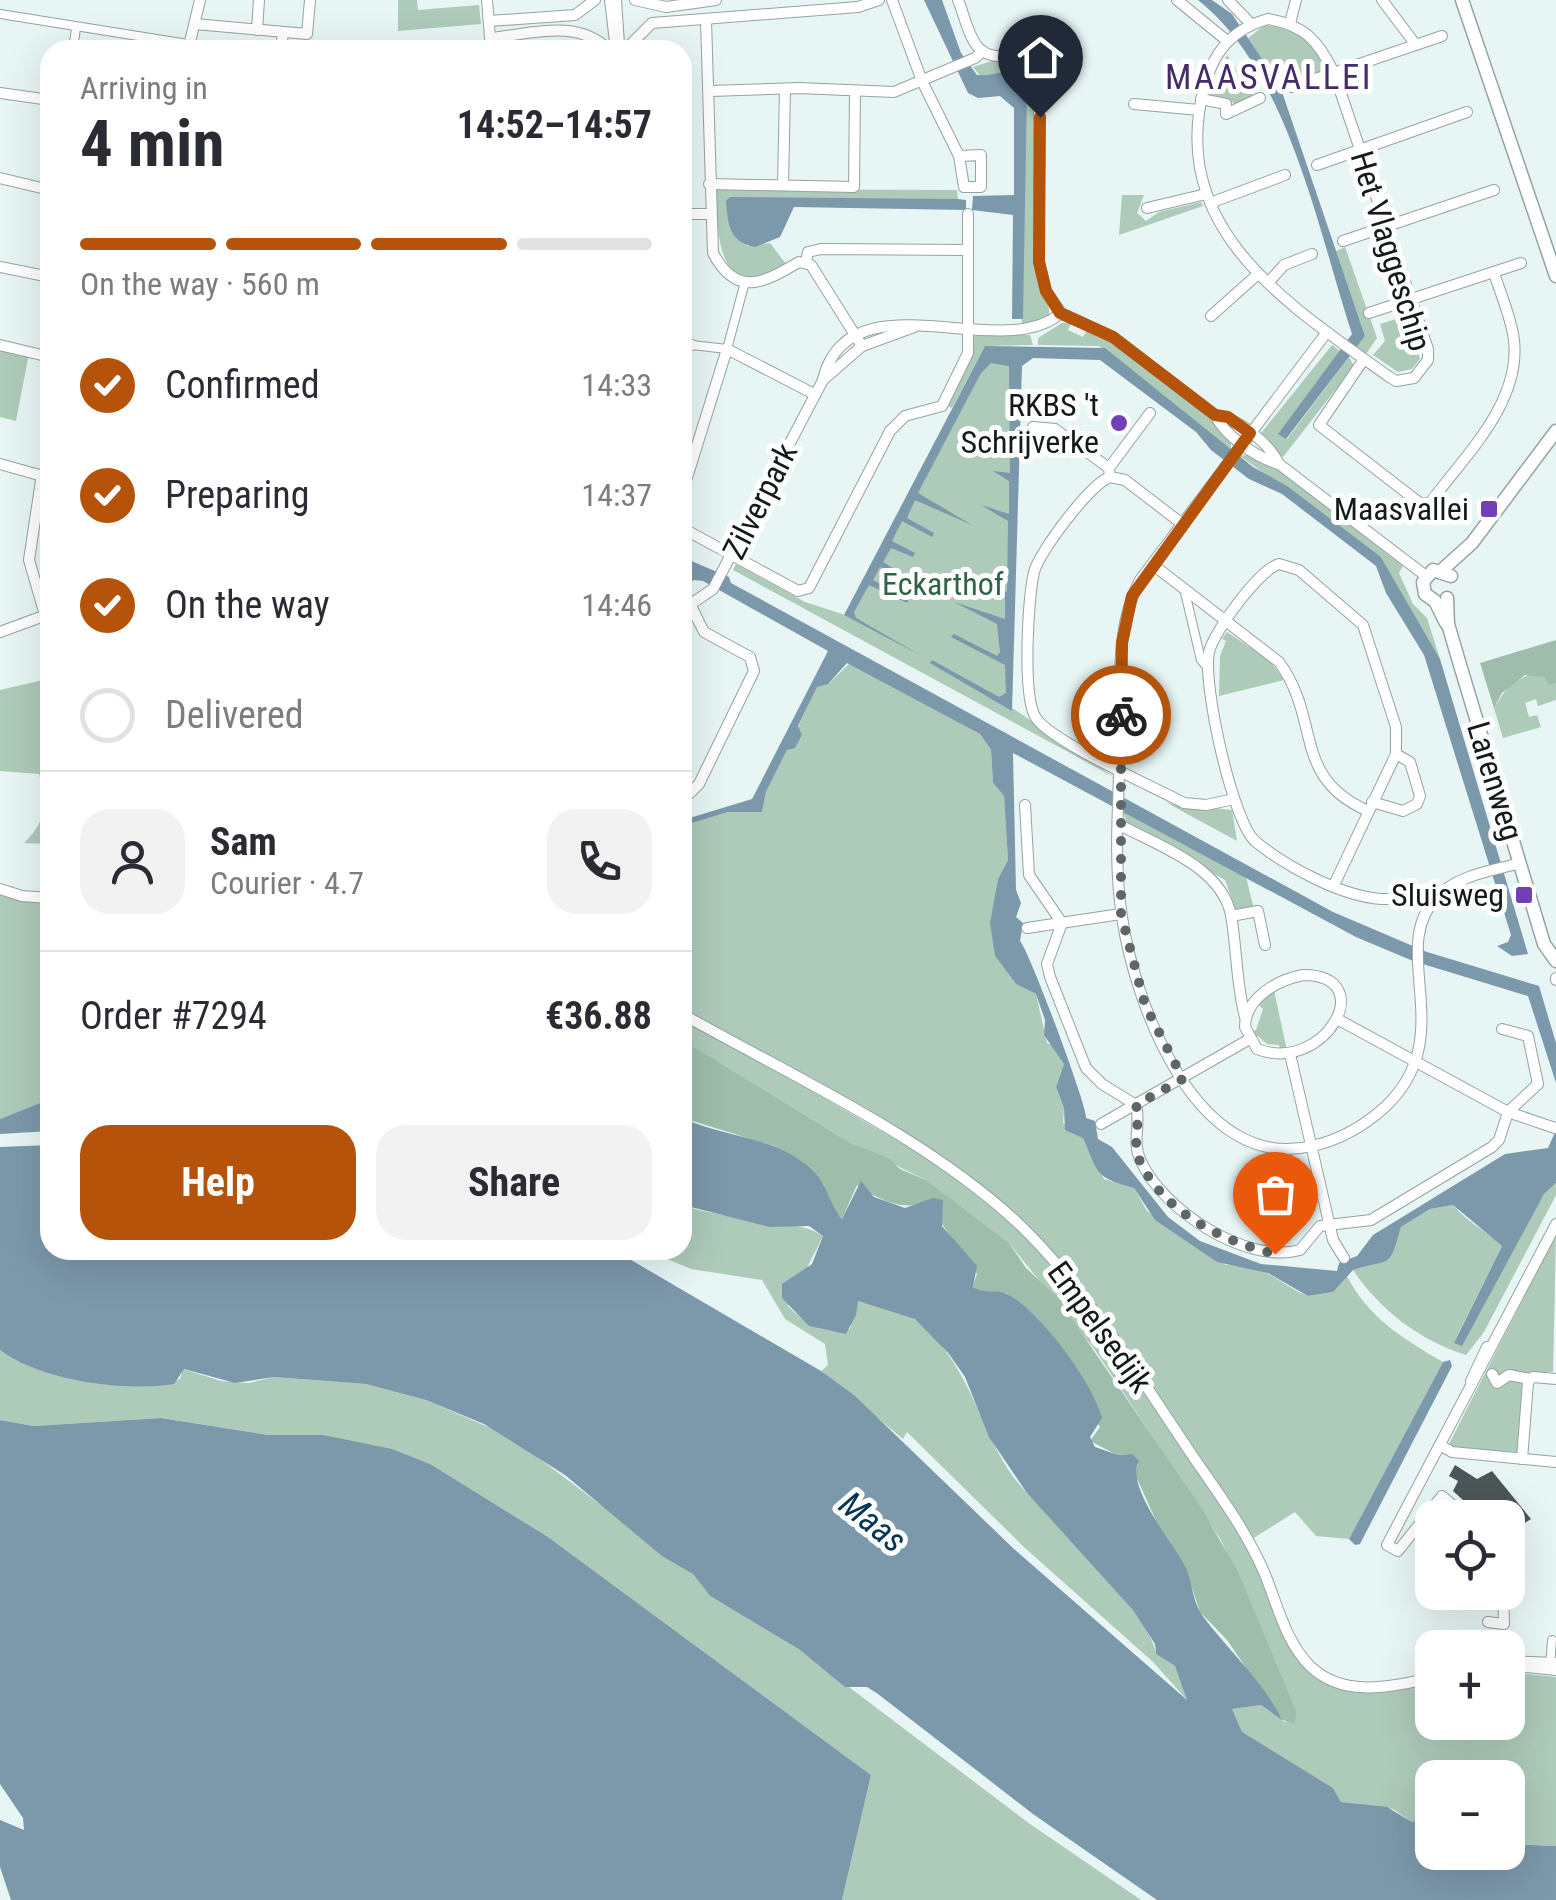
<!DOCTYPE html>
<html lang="en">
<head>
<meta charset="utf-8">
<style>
  body { margin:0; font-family:"Roboto Condensed",sans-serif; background:#f2f2f3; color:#2b2b33; height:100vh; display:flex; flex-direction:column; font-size:38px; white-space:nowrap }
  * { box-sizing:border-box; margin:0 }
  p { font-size:32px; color:#7c7c81 }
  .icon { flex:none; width:55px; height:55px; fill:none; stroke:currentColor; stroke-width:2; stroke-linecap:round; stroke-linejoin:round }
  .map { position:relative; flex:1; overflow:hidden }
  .sheet { position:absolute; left:40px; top:40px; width:652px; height:1220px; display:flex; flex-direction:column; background:#fff; border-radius:30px; box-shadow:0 10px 40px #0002 }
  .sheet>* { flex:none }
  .buttons { position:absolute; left:1415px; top:1500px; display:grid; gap:20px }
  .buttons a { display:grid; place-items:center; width:110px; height:110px; border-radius:20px; background:#fff; box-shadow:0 10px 40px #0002; font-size:50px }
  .pin { position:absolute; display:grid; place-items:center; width:85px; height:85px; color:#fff; margin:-102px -42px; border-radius:50% 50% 50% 0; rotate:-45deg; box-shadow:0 0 10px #0007 }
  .pin .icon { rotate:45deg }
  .courier { position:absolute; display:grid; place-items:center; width:100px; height:100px; margin:-50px; border:8px solid #b45309; border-radius:50%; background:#fff; color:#222; box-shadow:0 2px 12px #0007 }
  .head em { font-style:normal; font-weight:700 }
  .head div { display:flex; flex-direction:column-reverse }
  .head { display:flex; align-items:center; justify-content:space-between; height:170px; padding:0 40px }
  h1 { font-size:65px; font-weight:700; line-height:75px }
  .bar { display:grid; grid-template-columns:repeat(4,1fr); gap:15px 10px; align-content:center; height:120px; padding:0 40px }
  .bar i { height:12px; border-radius:8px; background:#e1e1e2 }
  .bar .selected { background:#b45309 }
  .bar p { grid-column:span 4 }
  .line { display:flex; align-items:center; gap:25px; padding:0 40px; border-top:2px solid #e1e1e2 }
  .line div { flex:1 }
  .round { display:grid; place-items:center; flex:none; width:105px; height:105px; border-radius:30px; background:#f2f2f3 }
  ol { padding:0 40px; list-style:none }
  li { display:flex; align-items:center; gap:30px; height:110px }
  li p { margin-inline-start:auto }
  li .icon { padding:10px; border-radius:50%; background:#b45309; color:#fff; stroke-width:4 }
  li:last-child { color:#7c7c81 }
  li i { width:55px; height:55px; border:5px solid #e1e1e2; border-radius:50% }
  .primary-button { display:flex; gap:20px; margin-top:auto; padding:20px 40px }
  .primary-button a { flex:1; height:115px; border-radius:30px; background:#b45309; color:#fff; font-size:40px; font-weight:700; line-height:115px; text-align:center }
  .primary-button a+a { background:#f2f2f3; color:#2b2b33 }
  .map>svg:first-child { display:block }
</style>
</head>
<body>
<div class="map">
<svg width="1556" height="1900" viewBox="0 0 1556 1900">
  <rect width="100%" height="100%" fill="#e7f5f5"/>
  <g fill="#aecab9">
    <polygon points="398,0 417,0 418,10 479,5 481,24 398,31"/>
    <path d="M1265 25C1294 29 1321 43 1327 74L1282 91 1248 38Z"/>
    <polygon points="1227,55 1255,99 1234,107 1233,102 1208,97"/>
    <path d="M995 60H1018L1037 76 1033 264C1037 280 1051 301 1049 316L1022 326 1015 71 981 77 973 67Z"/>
    <path d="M717 189 957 190 958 199 730 198 747 246 770 243 786 264C721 313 715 234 717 189Z"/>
    <polygon points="1122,195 1144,195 1137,213 1146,221 1159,212 1201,202 1203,206 1119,235"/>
    <polygon points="1345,247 1377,338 1364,357 1354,350 1365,336 1336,251"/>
    <polygon points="1409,315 1420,359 1412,369 1398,372 1373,355 1385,341 1380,324"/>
    <polygon points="1062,323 1071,323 1068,330 1083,337 1088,328 1100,334 1203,412 1231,441 1231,450 1099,346 1038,345 1038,338"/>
    <polygon points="979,335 1030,335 1033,345 985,346 952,408 946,405 971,337"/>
    <polygon points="1332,345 1340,351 1279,433 1287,439 1349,357 1354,366 1283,457 1258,437"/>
    <polygon points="0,346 29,353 16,421 0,417"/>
    <polygon points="989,350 1019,351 1011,707 1114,777 733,570 736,564 805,602 845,615"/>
    <polygon points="1249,454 1278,469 1403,566 1399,573 1413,604 1427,618 1440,659 1381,557 1240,456"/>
    <polygon points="1227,632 1269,660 1284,680 1219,696 1220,656 1226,641 1222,639"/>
    <path d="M850 663 980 734 991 750 993 783 1004 796 1008 860 998 879 992 918 995 956 1016 984 1036 994 1047 1043 1056 1047 1064 1064 1056 1087 1064 1108 1063 1123 1083 1138 1104 1179 1134 1188 1147 1211 1226 1265C1254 1256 1283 1287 1308 1296L1333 1292 1346 1274C1368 1318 1402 1338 1443 1362L1349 1539 1316 1536 1295 1512 1252 1539 1097 1310 979 1188 683 1012V826L728 812H762L766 792 787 750 795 747 802 735 798 727 817 686 828 684Z"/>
    <polygon points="1532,673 1544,677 1549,686 1556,683 1556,700 1538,706 1536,699 1525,703 1529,717 1537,715 1541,727 1503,738 1494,708 1509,685"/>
    <path d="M43 680 50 844 24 843C46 822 48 803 39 774L0 771V690Z"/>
    <polygon points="1167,803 1232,810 1237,841"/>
    <polygon points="1123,811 1246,877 1254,909 1236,910 1225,880 1127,825"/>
    <polygon points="0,892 50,901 50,1099 0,1119"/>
    <polygon points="1274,990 1287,1051 1280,1051 1279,1045 1267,1044 1258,1036 1253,1039 1250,1031 1256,1030 1263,1009 1258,1004"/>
    <polygon points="683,1017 933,1161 1021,1231 1051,1262 1155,1406 1251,1553 1283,1630 1332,1684 1432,1681 1432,1722 1508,1722 1508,1672 1556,1677 1556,1846 1508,1844 1508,1778 1432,1778 1432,1825 1410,1821 1393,1809 1341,1802 1333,1788 1241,1732 1231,1709 1261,1705 1286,1723 1262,1632 1221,1540 1095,1350 1009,1243 928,1181 852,1144 693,1046 683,1057"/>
    <path d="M1556 1183V1195L1484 1332 1466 1355C1419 1340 1380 1310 1353 1270 1391 1258 1389 1270 1401 1227L1430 1209 1453 1205C1467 1222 1485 1230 1502 1246L1454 1342 1544 1194Z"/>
    <path d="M683 1205C721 1221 797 1217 823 1236L788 1306C808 1326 822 1334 850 1329L857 1301C866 1303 909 1315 915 1319 979 1371 979 1445 1029 1495 1058 1524 1152 1617 1156 1654L1175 1666 1188 1701 1153 1662 1025 1548 907 1432 903 1439 821 1371 828 1365 825 1344 785 1319 762 1280 691 1269 653 1253 651 1250H682Z"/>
    <polygon points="1556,1234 1553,1372 1535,1372 1526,1377 1518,1452 1452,1448 1449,1444"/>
    <path d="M0 1350C40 1381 132 1395 180 1379L183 1369 221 1381 249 1383 274 1377 366 1384 426 1400 509 1436 693 1574 710 1596 800 1650 1030 1824 1141 1900H842L871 1775 548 1537 432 1465 323 1435H268L161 1418 34 1426 0 1420Z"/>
  </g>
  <g fill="#9ebdab">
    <polygon points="1556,640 1556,683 1549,686 1544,677 1525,675 1502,693 1494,708 1480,663"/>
    <path d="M693 1046 852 1144 888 1158 900 1169 928 1181 1009 1243 1026 1268 1057 1297 1202 1509 1238 1572 1296 1711 1295 1723 1282 1720 1227 1640 1200 1612 1184 1564 1162 1534 1135 1474 1138 1464 1132 1454 1117 1455 1090 1441 1100 1427 1028 1314 1007 1293 977 1291 973 1286 977 1274 926 1201C902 1213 877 1198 857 1185L842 1219 828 1203 824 1185 774 1146 683 1118 682 1057Z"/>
  </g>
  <g fill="#7c98ab">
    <path d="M924 0H942L961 53 977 75C998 78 1014 60 1027 86L1023 319H1012L1013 215 972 210 973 196 1014 195V108L1000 96 978 98 968 93Z"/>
    <path d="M1198 0H1212L1232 14 1280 86 1365 336 1286 439 1278 434 1352 334C1317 227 1288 71 1198 0Z"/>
    <path d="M730 197 958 199 966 200V210L794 207 780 237 755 247C729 242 728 224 726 201Z"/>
    <polygon points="985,346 1105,348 1253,467 1287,486 1381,557 1440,659 1528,954 1512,956 1497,946 1508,942 1511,935 1424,655 1386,593 1376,566 1282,494 1249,479 1211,450 1196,432 1100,360 1033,358 1022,366 1012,711 930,663 932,660 999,697 1006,693 1005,665 951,637 954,634 997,656 1000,652 997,624 954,602 1005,619 1005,595 958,571 1007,592 1008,521 981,505 1009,514 1009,481 993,471 1010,473 1009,366 991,363 981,373 918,493 972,525 915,500 907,518 934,533 932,537 902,521 892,541 915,553 913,557 891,548 883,562 931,592 880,567 873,580 909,599 907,603 869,585 854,612 856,618 920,655 844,615"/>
    <path d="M682 557 729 577 731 583 1333 912 1427 952 1539 986 1556 1043V1083L1528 996 1413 961 1356 937 1013 753 1016 890 1021 903 1016 917 1023 923 1020 941C1028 948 1088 1108 1086 1118L1095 1121 1098 1139 1112 1147 1168 1217 1200 1241 1261 1264 1337 1271 1339 1263 1357 1256 1373 1235 1505 1154 1548 1148 1556 1130V1183L1544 1194 1462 1346 1454 1343 1502 1246 1453 1205 1430 1209 1401 1227C1389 1270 1392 1258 1353 1270L1333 1292 1308 1296 1268 1273 1217 1262 1155 1220 1134 1188C1094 1177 1099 1174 1083 1138L1065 1130 1064 1108 1056 1087 1064 1064 1044 1035 1045 1020 1036 994 1016 984 995 956 990 923 998 879 1008 860 1004 796 993 783 991 750 980 734 847 663 828 684 817 687 798 726 802 735 795 748 787 750 766 792 762 812H728L683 826V820L752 799 828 651 703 581 694 580 683 587Z"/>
    <polygon points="50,1099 50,1131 0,1134 0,1119"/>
    <path d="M683 1118C726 1139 778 1135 814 1172 828 1186 829 1204 842 1219L861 1181 874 1197 905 1208 933 1198 943 1200 942 1226 977 1266 973 1287C984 1295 998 1288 1009 1295 1041 1313 1093 1383 1102 1418L1090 1437 1095 1447 1118 1455 1132 1454 1139 1461C1125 1485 1171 1541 1184 1564 1193 1580 1191 1599 1202 1615 1227 1649 1264 1682 1282 1720L1261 1705 1232 1709 1242 1732 1333 1788 1341 1802 1387 1807 1410 1821 1432 1825V1852H1508V1844L1556 1846V1900H1157L1033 1814 878 1694 867 1687H845L800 1650 710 1596 693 1574 662 1556 565 1475 484 1424 426 1400 366 1384 274 1377 235 1383 184 1369 174 1384C125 1392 40 1381 0 1350V1147L50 1145V1250H614L821 1371 854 1395 1014 1549 1187 1700 1175 1666 1156 1654 1155 1644 1133 1610 1027 1493 989 1437 965 1377 949 1354 915 1319 858 1301 856 1315 846 1334 809 1326 782 1298V1284L812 1264 823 1236 809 1226 770 1227 683 1205Z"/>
    <polygon points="1450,1360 1452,1366 1360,1544 1355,1545 1349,1539 1443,1362"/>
    <polygon points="161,1418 268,1435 323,1435 392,1449 432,1465 548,1537 871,1775 842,1900 11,1900 0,1867 0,1820 24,1830 23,1818 0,1784 0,1420 34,1426"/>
  </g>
  <polygon fill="#4b5659" points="1455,1465 1477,1479 1492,1471 1531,1519 1508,1534 1508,1518 1483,1518 1453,1491 1458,1481 1449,1476"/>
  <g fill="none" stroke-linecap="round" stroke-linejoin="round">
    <defs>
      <g id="pedestrian">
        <polyline points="0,14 188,44"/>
        <polyline points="73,50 76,28"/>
        <polyline points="692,345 727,349 745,282"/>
        <polyline points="1184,588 1201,660 1207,667"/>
        <polyline points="1508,1666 1556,1671"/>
        <polyline points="1550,1666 1552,1640"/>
      </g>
      <g id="minor">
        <polyline points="487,0 491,50"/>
        <polyline points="610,0 616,50"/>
        <polyline points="616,0 619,44"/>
        <polyline points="635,0 666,7 716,0"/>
        <polyline points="892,0 922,81 959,156 964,187 981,187 981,155 959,156"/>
        <path d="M958 0C964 14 968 36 978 47 995 66 1019 46 1039 70V262L1046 291 1061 313 1113 337 1215 415C1226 437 1256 457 1279 464L1426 576"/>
        <polyline points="1177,0 1226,40"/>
        <polyline points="1228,0 1251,24"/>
        <polyline points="1382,0 1416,45"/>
        <path d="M1268 19C1304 25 1318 40 1334 73L1428 349V360L1414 378 1396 381 1388 376C1289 305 1167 230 1204 88 1213 52 1232 29 1268 19Z"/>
        <path d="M706 20 713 253C737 299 765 282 799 262L811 265 862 346"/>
        <polyline points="489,21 575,15 595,0"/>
        <polyline points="1290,23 1296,0"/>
        <polyline points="195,24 307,34 310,0"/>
        <polyline points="257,30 259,0"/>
        <path d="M491 38C532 34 577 18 609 50"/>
        <polyline points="188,50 200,0"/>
        <polyline points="281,50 283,32"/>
        <polyline points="625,50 652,23 858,7 879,0"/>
        <polyline points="1292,87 1442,36"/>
        <polyline points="710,91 799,88 894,92 975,58 983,51"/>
        <polyline points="0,93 50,100"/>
        <polyline points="1201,99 1226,104 1226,114 1260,98"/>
        <polyline points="1134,104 1199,110"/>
        <polyline points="1317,165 1467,112"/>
        <polyline points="0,178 50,190"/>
        <polyline points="709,184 854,187 855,91"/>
        <polyline points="783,185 785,89"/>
        <polyline points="1210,203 1285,175"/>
        <polyline points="1147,208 1206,194"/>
        <polyline points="682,214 709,214"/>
        <polyline points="1343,241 1494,190"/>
        <polyline points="806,262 808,252 821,249 967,250"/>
        <polyline points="0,267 50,277"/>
        <polyline points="1268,283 1284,265 1312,254"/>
        <polyline points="1369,313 1521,263"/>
        <polyline points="1211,316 1258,274"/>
        <path d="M1327 332 1140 580C1114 629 1121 688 1120 743 1119 800 1113 860 1122 917 1135 1005 1197 1174 1312 1146 1340 1140 1364 1126 1385 1107 1461 1036 1386 949 1437 897 1457 875 1492 871 1520 863"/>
        <polyline points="0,345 50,357"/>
        <polyline points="682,345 692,345"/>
        <path d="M1364 359 1319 425 1421 504 1430 503C1464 456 1521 404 1514 340 1511 317 1501 295 1494 273"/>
        <path d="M823 379C850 274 1002 365 1061 313"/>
        <path d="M1215 415C1239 419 1268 442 1279 464"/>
        <polyline points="1033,427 1055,429 1109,468 1110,477"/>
        <polyline points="0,464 50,478"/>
        <polyline points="1109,468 1150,413"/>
        <polyline points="42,474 29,560 45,615"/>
        <polyline points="685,484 727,349 814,394"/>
        <path d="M1181 523 1125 480 1110 477C1091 483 1039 552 1034 572 1028 599 1022 697 1036 718 1052 742 1154 787 1184 803L1206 805 1234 799"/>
        <polyline points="682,528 798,591 809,588 890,431 905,416 942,406 968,353 968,214"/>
        <path d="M1152 564 1279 662C1322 721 1291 777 1368 811"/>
        <polyline points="682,610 713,589 823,380 862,346 914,327"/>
        <polyline points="0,632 49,614"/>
        <polyline points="682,801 699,784 754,671 750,657 704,632 691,606"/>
        <polyline points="1372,802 1403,811 1417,804 1420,796 1410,762 1396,754"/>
        <path d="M1025 805 1029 875 1062 923 1047 964 1050 977 1086 1068 1102 1084 1136 1105C1141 1123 1132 1142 1140 1159 1161 1209 1246 1265 1300 1250L1320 1226 1371 1220 1492 1147 1499 1140 1508 1112 1538 1084 1528 1036 1502 1029"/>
        <path d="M1118 824C1158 846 1221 866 1231 915 1237 949 1236 983 1245 1017"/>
        <path d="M1334 885 1396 754V727L1363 625 1299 570 1279 564C1259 570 1214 631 1209 652 1202 683 1233 824 1256 842 1287 867 1341 896 1381 899 1400 900 1415 894 1434 899"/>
        <polyline points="0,889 22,896 50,898"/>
        <polyline points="1231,916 1258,911 1265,945"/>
        <polyline points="1027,928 1121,914"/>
        <path d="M1303 975C1381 975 1325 1075 1257 1049L1245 1027C1245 998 1277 980 1303 975Z"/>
        <polyline points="1556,978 1556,980"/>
        <path d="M682 1014C792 1076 930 1139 1021 1226 1092 1295 1145 1387 1201 1468 1224 1501 1248 1535 1264 1572 1277 1603 1285 1641 1310 1666 1344 1699 1392 1686 1432 1678"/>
        <polyline points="1339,1020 1508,1112 1555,1128"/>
        <polyline points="1290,1054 1333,1240 1344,1258"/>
        <polyline points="1101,1124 1248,1040"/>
        <polyline points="1492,1374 1497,1383 1509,1375 1530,1379"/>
        <polyline points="1471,1381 1487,1347"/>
        <polyline points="1440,1445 1452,1452 1556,1462"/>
        <polyline points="1522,1459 1528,1382 1533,1377 1556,1379"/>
        <polyline points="1468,1518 1442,1496 1398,1551 1387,1545 1556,1224"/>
        <polyline points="1488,1622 1504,1624 1503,1592"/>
        <polyline points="1508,1661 1556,1663"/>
      </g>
      <g id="tertiary">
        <polyline points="1462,0 1556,276"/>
        <polyline points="1442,570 1472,543 1556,431"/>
        <polyline points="1447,598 1448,624 1460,665 1544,944 1556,961"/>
        <polyline points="1446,623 1435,601 1425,594 1423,582 1433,570 1451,576"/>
      </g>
    </defs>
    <use href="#pedestrian" stroke="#96a2a3" stroke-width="10"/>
    <use href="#minor" stroke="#96a2a3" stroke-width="12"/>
    <use href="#tertiary" stroke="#96a2a3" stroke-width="15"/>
    <use href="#pedestrian" stroke="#fff" stroke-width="8"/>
    <use href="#minor" stroke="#fff" stroke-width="10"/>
    <use href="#tertiary" stroke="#fff" stroke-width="12"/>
  </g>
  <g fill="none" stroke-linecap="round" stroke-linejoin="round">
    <path stroke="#5e6666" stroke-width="10" stroke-dasharray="0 18" d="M1121 715V914L1145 1005 1183 1079 1136 1105C1141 1123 1132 1142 1139 1159 1161 1211 1224 1242 1275 1254"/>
    <polyline stroke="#b45309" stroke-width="12" points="1040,117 1039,262 1046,291 1060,313 1113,337 1215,415 1228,417 1250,433 1132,596 1122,643 1121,715"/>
  </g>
  <g fill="#713fb6" stroke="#fff" stroke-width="4">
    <circle cx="1119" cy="423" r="10"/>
    <rect x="1479" y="499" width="20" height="20" rx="5"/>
    <rect x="1514" y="885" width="20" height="20" rx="5"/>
  </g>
  <g text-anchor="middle" stroke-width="10" stroke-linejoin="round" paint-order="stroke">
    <g font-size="32" fill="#141919" stroke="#fff">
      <text transform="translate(1391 251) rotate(73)" y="11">Het Vlaggeschip</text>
      <text transform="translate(760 501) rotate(-63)" y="11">Zilverpark</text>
      <text transform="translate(1495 781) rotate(73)" y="11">Larenweg</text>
      <text transform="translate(1100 1327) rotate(54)" y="11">Empelsedijk</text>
    </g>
    <g font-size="32" fill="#141919" stroke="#fff" text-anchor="end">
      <text x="1099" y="416">RKBS 't<tspan x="1099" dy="37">Schrijverke</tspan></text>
      <text x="1469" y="520">Maasvallei</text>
      <text x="1504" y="906">Sluisweg</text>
    </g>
    <g font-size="32" fill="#2e6348" stroke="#fff">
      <text x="943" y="595">Eckarthof</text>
    </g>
    <g font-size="35" letter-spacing="2.5" fill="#432c67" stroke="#fff">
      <text x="1269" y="89">MAASVALLEI</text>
    </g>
    <g font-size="35" font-style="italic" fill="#003652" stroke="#fff">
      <text transform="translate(873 1522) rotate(39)" y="12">Maas</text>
    </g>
  </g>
</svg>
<div class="buttons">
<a><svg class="icon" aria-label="locate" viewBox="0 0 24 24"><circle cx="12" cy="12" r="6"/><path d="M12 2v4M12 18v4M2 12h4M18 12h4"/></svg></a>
<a>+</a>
<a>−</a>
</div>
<div class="pin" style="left:1275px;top:1254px;background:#ea580c"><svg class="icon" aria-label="bag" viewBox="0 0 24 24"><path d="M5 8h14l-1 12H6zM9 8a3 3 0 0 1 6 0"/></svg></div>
<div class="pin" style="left:1040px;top:117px;background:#1f2937"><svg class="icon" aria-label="home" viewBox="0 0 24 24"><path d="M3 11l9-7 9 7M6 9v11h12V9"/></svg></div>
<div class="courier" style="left:1121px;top:715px"><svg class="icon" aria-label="bike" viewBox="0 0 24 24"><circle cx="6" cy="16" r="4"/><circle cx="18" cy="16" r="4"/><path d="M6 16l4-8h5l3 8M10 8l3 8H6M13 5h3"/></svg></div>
<section class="sheet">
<div class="head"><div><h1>4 min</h1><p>Arriving in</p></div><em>14:52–14:57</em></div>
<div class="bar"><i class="selected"></i><i class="selected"></i><i class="selected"></i><i></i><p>On the way · 560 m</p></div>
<ol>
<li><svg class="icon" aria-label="check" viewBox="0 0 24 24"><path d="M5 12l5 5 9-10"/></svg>Confirmed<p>14:33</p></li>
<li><svg class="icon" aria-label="check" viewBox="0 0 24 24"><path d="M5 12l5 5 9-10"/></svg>Preparing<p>14:37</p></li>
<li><svg class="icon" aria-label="check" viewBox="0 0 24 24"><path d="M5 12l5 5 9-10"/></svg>On the way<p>14:46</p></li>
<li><i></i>Delivered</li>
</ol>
<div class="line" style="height:180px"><a class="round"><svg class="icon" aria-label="person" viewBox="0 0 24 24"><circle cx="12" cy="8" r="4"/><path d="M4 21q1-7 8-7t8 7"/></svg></a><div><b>Sam</b><p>Courier · 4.7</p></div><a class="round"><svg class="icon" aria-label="phone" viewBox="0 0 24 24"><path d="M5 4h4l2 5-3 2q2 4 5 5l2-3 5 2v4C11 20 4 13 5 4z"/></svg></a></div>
<div class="line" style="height:130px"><div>Order #7294</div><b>€36.88</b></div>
<div class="primary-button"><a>Help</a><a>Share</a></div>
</section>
</div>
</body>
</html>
